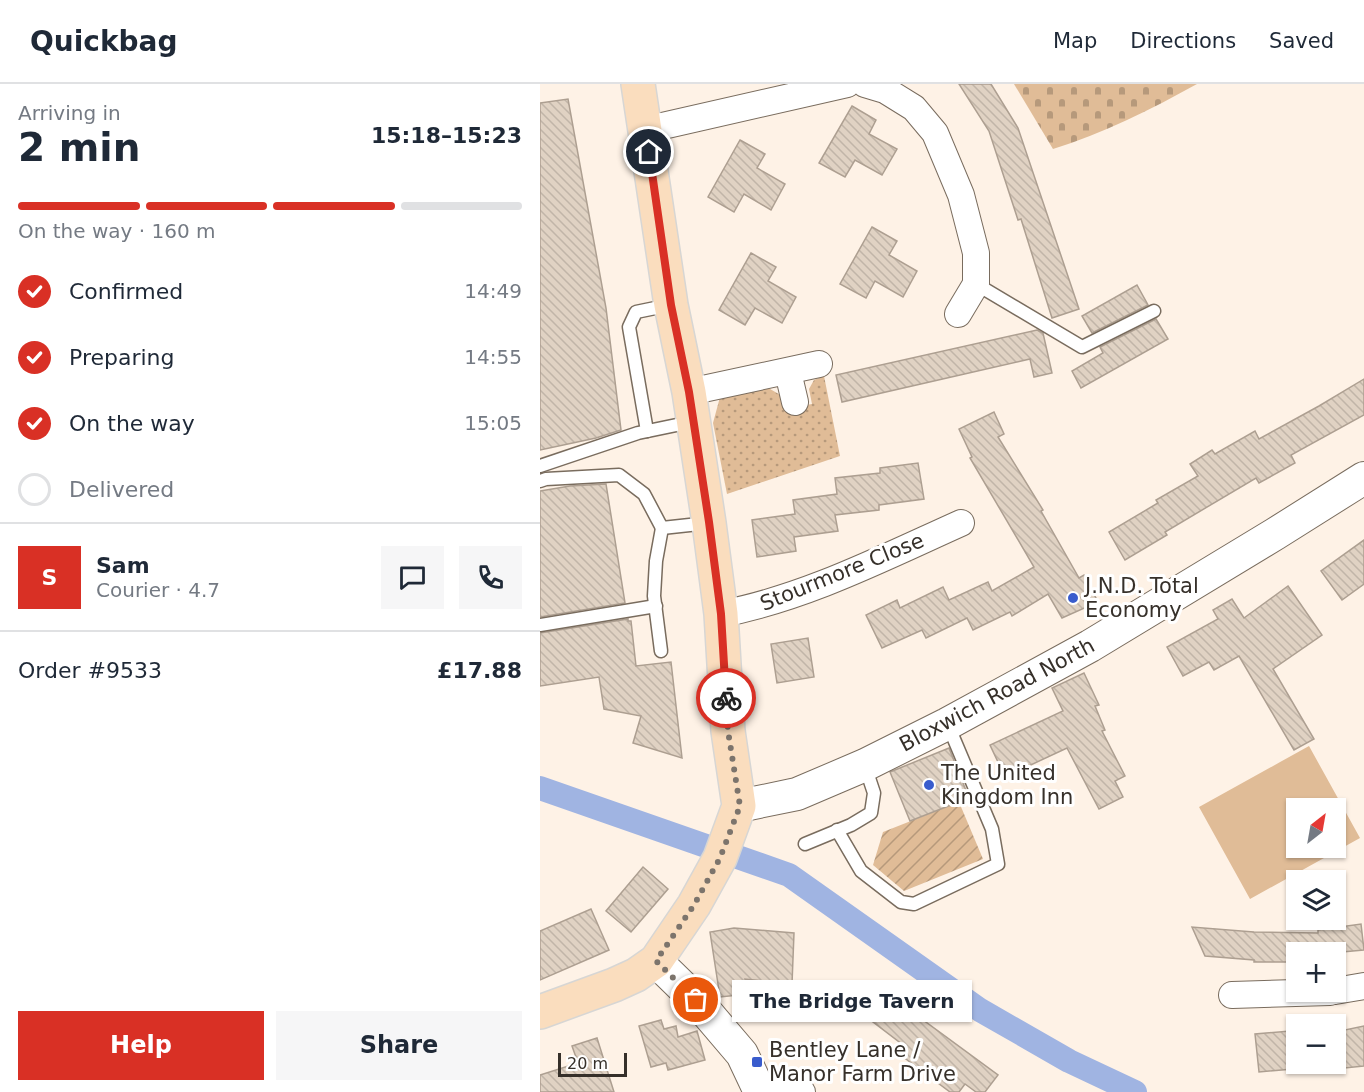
<!DOCTYPE html>
<html lang="en">
<head>
<meta charset="utf-8">
<style>
  body { margin:0; font-family:"DejaVu Sans",sans-serif; background:#f6f6f7; color:#1f2937; height:100vh; display:flex; flex-direction:column; font-size:22px; white-space:nowrap }
  * { box-sizing:border-box; margin:0 }
  p { font-size:20px; color:#747a83 }
  .icon { flex:none; width:33px; height:33px; fill:none; stroke:currentColor; stroke-width:2; stroke-linecap:round; stroke-linejoin:round }
  .map { position:relative; flex:1; overflow:hidden }
  .drawer { display:flex; flex-direction:column; background:#fff; width:540px }
  .drawer>* { flex:none }
  .needle { width:39px; rotate:31deg }
  .tools { position:absolute; left:746px; top:714px; display:grid; gap:12px }
  .tools a { display:grid; place-items:center; width:60px; height:60px; border-radius:0px; background:#fff; box-shadow:0 2px 4px #0004; font-size:30px }
  .scale { position:absolute; left:18px; bottom:15px; width:69px; box-sizing:border-box; padding-left:6px; border:3px solid #36302a; border-top:0; font-size:16px; line-height:21px; white-space:nowrap; color:#36302a; -webkit-text-stroke:4px #fff; paint-order:stroke }
  .pin { position:absolute; display:grid; place-items:center; width:51px; height:51px; color:#fff; margin:-26px; border:3px solid #fff; border-radius:50%; box-shadow:0 2px 6px #0007 }
  .courier { position:absolute; display:grid; place-items:center; width:60px; height:60px; margin:-30px; border:4px solid #d93025; border-radius:50%; background:#fff; color:#222; box-shadow:0 2px 8px #0007 }
  .bubble { position:absolute; height:42px; border-radius:0px; background:#fff; box-shadow:0 2px 4px #0004; font-size:20px; font-weight:700; line-height:42px; text-align:center }
  .summary em { font-style:normal; font-weight:700 }
  .summary div { display:flex; flex-direction:column-reverse }
  .summary { display:flex; align-items:center; justify-content:space-between; height:102px; padding:0 18px }
  h1 { font-size:39px; font-weight:700; line-height:45px }
  .bar { display:grid; grid-template-columns:repeat(4,1fr); gap:9px 6px; align-content:center; height:72px; padding:0 18px }
  .bar i { height:8px; border-radius:4px; background:#e0e1e3 }
  .bar .current { background:#d93025 }
  .bar p { grid-column:span 4 }
  .line { display:flex; align-items:center; gap:15px; padding:0 18px; border-top:2px solid #e0e1e3 }
  .line div { flex:1 }
  .round { display:grid; place-items:center; flex:none; width:63px; height:63px; border-radius:0px; background:#f6f6f7 }
  ol { padding:0 18px; list-style:none }
  li { display:flex; align-items:center; gap:18px; height:66px }
  li p { margin-inline-start:auto }
  li .icon { padding:6px; border-radius:50%; background:#d93025; color:#fff; stroke-width:4 }
  li:last-child { color:#747a83 }
  li i { width:33px; height:33px; border:3px solid #e0e1e3; border-radius:50% }
  .cta { display:flex; gap:12px; margin-top:auto; padding:12px 18px }
  .cta a { flex:1; height:69px; border-radius:0px; background:#d93025; color:#fff; font-size:24px; font-weight:700; line-height:69px; text-align:center }
  .cta a+a { background:#f6f6f7; color:#1f2937 }
  header { display:flex; align-items:center; gap:36px; box-sizing:border-box; height:84px; padding:0 30px; background:#fff; border-bottom:2px solid #e0e1e3 }
  header strong { font-size:28px }
  nav { display:flex; gap:33px; margin-inline-start:auto; font-size:21px }
  main { display:flex; flex:1; min-height:0 }
  .map>svg:first-child { display:block }
</style>
</head>
<body>
<header>
<strong>Quickbag</strong>
<nav><a>Map</a><a>Directions</a><a>Saved</a></nav>
</header>
<main>
<section class="drawer">
<div class="summary"><div><h1>2 min</h1><p>Arriving in</p></div><em>15:18–15:23</em></div>
<div class="bar"><i class="current"></i><i class="current"></i><i class="current"></i><i></i><p>On the way · 160 m</p></div>
<ol>
<li><svg class="icon" aria-label="check" viewBox="0 0 24 24"><path d="M5 12l5 5 9-10"/></svg>Confirmed<p>14:49</p></li>
<li><svg class="icon" aria-label="check" viewBox="0 0 24 24"><path d="M5 12l5 5 9-10"/></svg>Preparing<p>14:55</p></li>
<li><svg class="icon" aria-label="check" viewBox="0 0 24 24"><path d="M5 12l5 5 9-10"/></svg>On the way<p>15:05</p></li>
<li><i></i>Delivered</li>
</ol>
<div class="line" style="height:108px"><b class="round" style="background:#d93025;color:#fff">S</b><div><b>Sam</b><p>Courier · 4.7</p></div><a class="round"><svg class="icon" aria-label="chat" viewBox="0 0 24 24"><path d="M4 5h16v11H9l-5 4z"/></svg></a><a class="round"><svg class="icon" aria-label="phone" viewBox="0 0 24 24"><path d="M5 4h4l2 5-3 2q2 4 5 5l2-3 5 2v4C11 20 4 13 5 4z"/></svg></a></div>
<div class="line" style="height:78px"><div>Order #9533</div><b>£17.88</b></div>
<div class="cta"><a>Help</a><a>Share</a></div>
</section>
<div class="map">
<svg width="824" height="1008" viewBox="0 0 824 1008">
  <defs>
    <pattern id="grass-dots" width="8" height="8" patternUnits="userSpaceOnUse" patternTransform="scale(1.5)"><rect width="8" height="8" fill="#e0bc97"/><path d="M2 2h.1M6 6h.1" fill="none" stroke="#b6997b" stroke-width="1.8" stroke-linecap="round"/></pattern>
    <pattern id="cemetery-stones" width="16" height="16" patternUnits="userSpaceOnUse" patternTransform="scale(1.5)"><rect width="16" height="16" fill="#e0bc97"/><path d="M2 7V4a2 2 0 0 1 4 0v3zM10 15v-3a2 2 0 0 1 4 0v3z" fill="#b6997b"/></pattern>
    <pattern id="garden-furrows" width="10" height="10" patternUnits="userSpaceOnUse" patternTransform="scale(1.5)"><rect width="10" height="10" fill="#e0bc97"/><path d="M-1 1l2-2M0 10L10 0M9 11l2-2" fill="none" stroke="#b6997b"/></pattern>
    <pattern id="building-back-hatch" width="6" height="6" patternUnits="userSpaceOnUse" patternTransform="scale(1.5)"><rect width="6" height="6" fill="#e0d2c3"/><path d="M-1 5l2 2M0 0l6 6M5-1l2 2" fill="none" stroke="#c1b5a8"/></pattern>
  </defs>
  <rect width="100%" height="100%" fill="#fef2e6"/>
  <polygon fill="url(#grass-dots)" points="284,292 300,372 187,410 173,339 180,313 225,302 242,312 248,324 272,320 269,305 274,296"/>
  <path fill="url(#cemetery-stones)" d="M474 0H657C610 26 564 49 513 65Z"/>
  <polygon fill="url(#garden-furrows)" points="419,718 443,775 364,807 333,781 343,748"/>
  <path fill="#e0bc97" fill-rule="evenodd" d="M769 662 820 754 710 815 659 723ZM756 724H795V764H756Z"/>
  <g fill="none" stroke-linecap="round" stroke-linejoin="round">
    <polyline stroke="#a0b4e2" stroke-width="24" points="0,704 249,791 440,926 529,977 595,1008"/>
  </g>
  <g fill="url(#building-back-hatch)" stroke="#ad9f91" stroke-width="1.5">
    <polygon points="419,0 451,0 478,44 539,225 512,234 481,135 478,136 449,47"/>
    <polygon points="28,15 66,224 81,346 56,354 0,366 0,19"/>
    <polygon points="312,22 336,36 329,50 357,65 342,91 315,76 305,93 279,79"/>
    <polygon points="200,56 225,70 217,84 245,100 231,126 204,110 194,128 168,113"/>
    <polygon points="332,143 357,157 349,171 377,187 363,213 335,197 326,214 300,200"/>
    <polygon points="211,169 236,183 228,197 256,213 242,239 215,224 205,241 179,226"/>
    <polygon points="597,201 608,221 552,249 542,232"/>
    <polygon points="616,235 628,255 541,304 532,287 563,269 560,263"/>
    <polygon points="497,246 503,249 512,289 494,293 490,275 302,318 296,291"/>
    <polygon points="824,295 824,331 751,371 755,379 719,399 716,394 625,448 627,451 585,476 569,448 618,419 616,416 658,392 650,380 672,366 675,370 715,347 719,355 779,322"/>
    <polygon points="454,328 464,350 458,353 503,426 501,427 539,494 544,491 558,518 522,534 508,510 472,532 470,528 433,546 427,534 386,554 382,546 342,564 326,531 357,516 360,524 403,503 409,516 448,498 452,507 494,483 430,374 432,373 419,345"/>
    <polygon points="378,379 384,415 339,421 339,426 295,431 298,447 254,453 256,467 217,473 212,436 255,430 253,416 297,410 295,394 340,389 340,384"/>
    <polygon points="66,400 85,519 0,533 0,407 30,402"/>
    <polygon points="824,456 824,500 802,516 781,487"/>
    <polygon points="748,502 782,551 733,585 774,655 754,666 699,572 674,586 669,578 643,592 627,563 678,535 673,526 692,515 704,534"/>
    <polygon points="88,535 88,537 91,537 96,582 131,578 142,674 93,659 101,632 64,625 59,593 0,602 0,549"/>
    <polygon points="268,554 274,593 237,599 231,560"/>
    <polygon points="544,589 559,621 555,622 565,646 562,647 585,692 575,697 583,713 559,725 527,664 465,693 450,661 523,627 512,604"/>
    <polygon points="409,664 429,714 370,737 350,688"/>
    <polygon points="103,783 128,805 91,848 66,827"/>
    <polygon points="51,825 69,866 0,896 0,847"/>
    <polygon points="821,840 824,866 802,868 756,868 756,878 714,878 714,876 665,872 652,843 714,848 778,849 778,846"/>
    <polygon points="194,844 254,849 252,900 205,895 208,910 180,913 170,848"/>
    <polygon points="330,897 458,991 445,1008 436,1008 425,1000 419,1008 410,1008 362,972 367,964 312,922"/>
    <polygon points="121,936 124,945 136,942 138,953 157,947 165,976 128,986 126,979 111,983 99,942"/>
    <polygon points="824,942 824,982 795,985 795,948"/>
    <polygon points="750,947 753,985 719,988 715,950"/>
    <polygon points="57,954 74,1008 0,1008 0,991 38,979 32,962"/>
  </g>
  <g fill="none" stroke-linecap="round" stroke-linejoin="round">
    <defs>
      <g id="service">
        <polyline points="436,200 542,263 614,227"/>
        <polyline points="107,347 89,243 96,228 130,221"/>
        <polyline points="0,382 98,349 151,338"/>
        <polyline points="0,397 6,395 79,391 104,410 122,444 168,439"/>
        <polyline points="0,541 116,522"/>
        <polyline points="121,567 114,512 116,477 122,444"/>
        <polyline points="297,746 321,787 361,818 374,820 458,780 452,745 408,641"/>
        <polyline points="265,760 311,741 331,729 334,709 325,682"/>
      </g>
      <g id="minor">
        <polyline points="325,0 345,6 374,24 395,49 421,111 436,169 436,200 418,230"/>
        <polyline points="105,46 307,0"/>
        <polyline points="248,288 255,318"/>
        <polyline points="149,308 279,280"/>
        <path d="M181 530C265 514 343 474 421 439"/>
        <polyline points="795,907 824,902"/>
        <polyline points="692,911 790,908"/>
        <polyline points="220,1006 235,1004 262,1008"/>
      </g>
      <g id="tertiary">
        <polyline points="199,722 257,710 325,681 407,640 550,562 735,450 824,394"/>
        <polyline points="116,877 156,916 202,970 220,1008"/>
      </g>
      <polyline id="primary" points="0,928 74,901 96,891 116,877 154,821 180,774 199,722 188,647 181,530 169,439 149,308 131,221 98,0"/>
    </defs>
    <use href="#service" stroke="#796c5e" stroke-width="15"/>
    <use href="#minor" stroke="#796c5e" stroke-width="28"/>
    <use href="#tertiary" stroke="#796c5e" stroke-width="34"/>
    <use href="#primary" stroke="#d7d6d4" stroke-width="36"/>
    <use href="#service" stroke="#fff" stroke-width="12"/>
    <use href="#minor" stroke="#fff" stroke-width="26"/>
    <use href="#tertiary" stroke="#fff" stroke-width="32"/>
    <use href="#primary" stroke="#faddbe" stroke-width="33"/>
  </g>
  <g fill="none" stroke-linecap="round" stroke-linejoin="round">
    <polyline stroke="#7c746c" stroke-width="6" stroke-dasharray="0 10.8" points="156,916 116,877 154,821 180,774 200,722 188,647 186,614"/>
    <polyline stroke="#d93025" stroke-width="8" points="109,68 131,221 149,308 169,438 181,530 186,614"/>
  </g>
  <g fill="#395ccd" stroke="#fff" stroke-width="2">
    <circle cx="533" cy="514" r="6"/>
    <circle cx="389" cy="701" r="6"/>
    <rect x="211" y="972" width="12" height="12" rx="3"/>
  </g>
  <g text-anchor="middle" stroke-width="6" stroke-linejoin="round" paint-order="stroke">
    <g font-size="21" fill="#36302a" stroke="#fff">
      <text transform="translate(302 488) rotate(-22)" y="7">Stourmore Close</text>
      <text transform="translate(457 611) rotate(-28)" y="7">Bloxwich Road North</text>
    </g>
    <g font-size="21" fill="#36302a" stroke="#fff" text-anchor="start">
      <text x="545" y="509">J.N.D. Total<tspan x="545" dy="24">Economy</tspan></text>
      <text x="401" y="696">The United<tspan x="401" dy="24">Kingdom Inn</tspan></text>
      <text x="229" y="973">Bentley Lane /<tspan x="229" dy="24">Manor Farm Drive</tspan></text>
    </g>
  </g>
</svg>
<div class="tools">
<a><svg class="needle" viewBox="-14 -14 28 28"><path d="M0-13l5 13h-10z" fill="#e53935"/><path d="M0 13l5-13h-10z" fill="#747a83"/></svg></a>
<a><svg class="icon" aria-label="layers" viewBox="0 0 24 24"><path d="M12 4l9 5-9 5-9-5zM3 14l9 5 9-5"/></svg></a>
<a>+</a>
<a>−</a>
</div>
<div class="scale">20 m</div>
<div class="pin" style="left:156px;top:916px;background:#ea580c"><svg class="icon" aria-label="bag" viewBox="0 0 24 24"><path d="M5 8h14l-1 12H6zM9 8a3 3 0 0 1 6 0"/></svg></div>
<div class="pin" style="left:109px;top:68px;background:#1f2937"><svg class="icon" aria-label="home" viewBox="0 0 24 24"><path d="M3 11l9-7 9 7M6 9v11h12V9"/></svg></div>
<div class="courier" style="left:186px;top:614px"><svg class="icon" aria-label="bike" viewBox="0 0 24 24"><circle cx="6" cy="16" r="4"/><circle cx="18" cy="16" r="4"/><path d="M6 16l4-8h5l3 8M10 8l3 8H6M13 5h3"/></svg></div>
<div class="bubble" style="left:192px;top:896px;width:240px">The Bridge Tavern</div>
</div>
</main>
</body>
</html>
